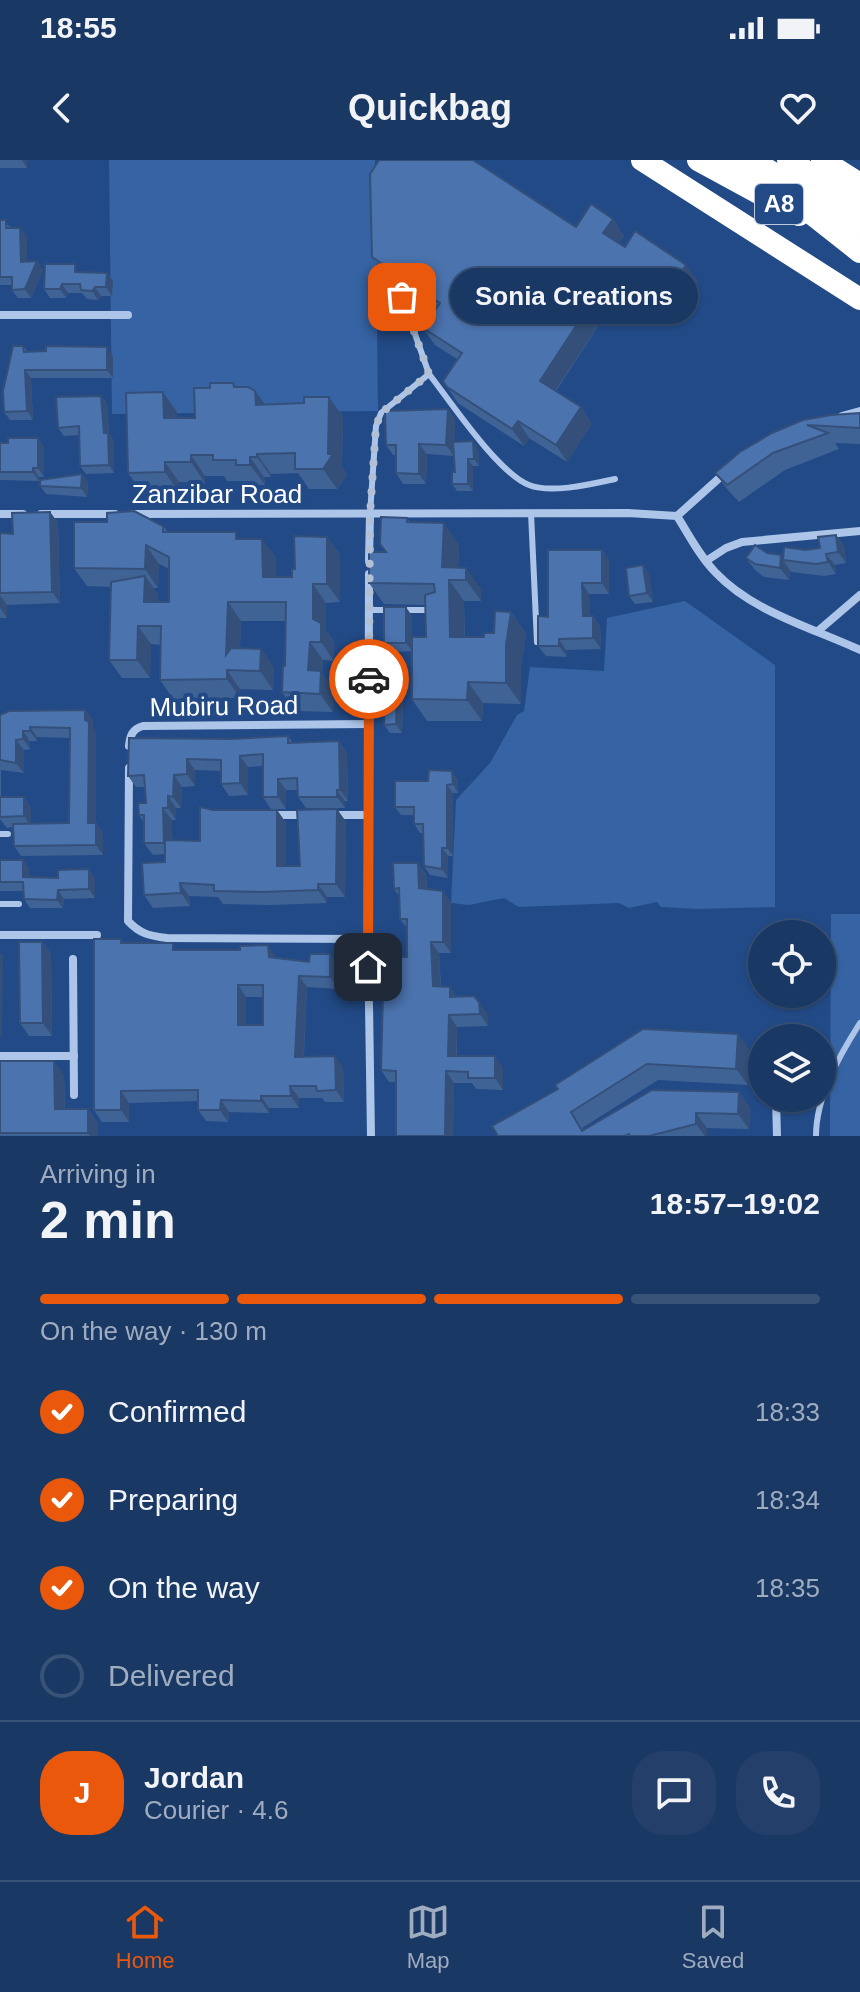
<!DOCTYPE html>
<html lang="en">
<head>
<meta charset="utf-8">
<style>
  body { margin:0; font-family:Helvetica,sans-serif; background:#233f6a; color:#f1f3f6; height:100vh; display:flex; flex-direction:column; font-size:30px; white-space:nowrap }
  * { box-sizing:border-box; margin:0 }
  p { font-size:26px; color:#9facbf }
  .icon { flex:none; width:44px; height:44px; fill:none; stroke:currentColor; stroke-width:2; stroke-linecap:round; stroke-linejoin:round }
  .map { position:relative; height:976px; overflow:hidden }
  .panel { display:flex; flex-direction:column; background:#1a3864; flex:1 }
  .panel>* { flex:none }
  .tools { position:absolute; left:748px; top:760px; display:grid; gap:16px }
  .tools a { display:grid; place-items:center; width:88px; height:88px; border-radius:50%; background:#1a3864; box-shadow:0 2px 6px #0004,0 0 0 2px #385278; font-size:40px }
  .pin { position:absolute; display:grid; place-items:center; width:68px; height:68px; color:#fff; margin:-34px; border-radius:16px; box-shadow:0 4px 12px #0006 }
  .courier { position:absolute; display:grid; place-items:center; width:80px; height:80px; margin:-40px; border:6px solid #ea580c; border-radius:50%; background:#fff; color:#222; box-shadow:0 2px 10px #0007 }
  .bubble { position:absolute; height:56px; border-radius:28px; background:#1a3864; box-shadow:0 2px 6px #0004,0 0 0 2px #385278; font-size:26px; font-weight:600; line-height:56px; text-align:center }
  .overview em { font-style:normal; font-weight:600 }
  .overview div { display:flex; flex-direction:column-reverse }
  .overview { display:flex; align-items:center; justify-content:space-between; height:136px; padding:0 40px }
  h1 { font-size:52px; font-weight:600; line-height:60px }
  .bar { display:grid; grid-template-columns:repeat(4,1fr); gap:12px 8px; align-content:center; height:96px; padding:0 40px }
  .bar i { height:10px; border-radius:6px; background:#385278 }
  .bar .on { background:#ea580c }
  .bar p { grid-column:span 4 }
  .line { display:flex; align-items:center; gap:20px; padding:0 40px; border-top:2px solid #385278 }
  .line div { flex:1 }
  .round { display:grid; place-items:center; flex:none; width:84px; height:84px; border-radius:32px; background:#233f6a }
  ol { padding:0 40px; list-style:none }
  li { display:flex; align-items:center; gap:24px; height:88px }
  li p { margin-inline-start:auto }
  li .icon { padding:8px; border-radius:50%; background:#ea580c; color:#fff; stroke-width:4 }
  li:last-child { color:#9facbf }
  li i { width:44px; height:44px; border:4px solid #385278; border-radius:50% }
  .status { display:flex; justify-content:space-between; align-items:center; height:56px; padding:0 40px; background:#1a3864; direction:ltr }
  .status svg { height:22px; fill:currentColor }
  header { display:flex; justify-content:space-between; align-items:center; height:104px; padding:0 40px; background:#1a3864; font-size:36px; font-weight:600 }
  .dock { display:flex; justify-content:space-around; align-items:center; height:112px; border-top:2px solid #385278; background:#1a3864; font-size:22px; color:#9facbf }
  .dock a { display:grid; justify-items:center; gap:4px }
  .dock .on { color:#ea580c }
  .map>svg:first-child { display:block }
</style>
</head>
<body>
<div class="status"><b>18:55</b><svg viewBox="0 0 49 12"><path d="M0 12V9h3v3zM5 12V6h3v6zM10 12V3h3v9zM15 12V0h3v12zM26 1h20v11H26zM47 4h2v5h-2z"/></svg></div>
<header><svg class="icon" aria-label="back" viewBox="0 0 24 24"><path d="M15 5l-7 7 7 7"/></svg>Quickbag<svg class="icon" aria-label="heart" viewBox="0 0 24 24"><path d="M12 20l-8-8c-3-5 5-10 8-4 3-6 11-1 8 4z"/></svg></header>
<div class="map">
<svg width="860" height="976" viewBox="0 0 860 976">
  <rect width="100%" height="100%" fill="#224a86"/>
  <g fill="#3663a3">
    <polygon points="109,0 375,0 378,251 112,254"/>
    <polygon points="685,441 775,505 775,747 698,749 661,747 657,742 629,748 619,743 519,747 504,738 469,745 451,743 456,640 490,603 517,555 524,551 530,507 604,511 607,458"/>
    <polygon points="831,754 860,754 860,976 830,976"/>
  </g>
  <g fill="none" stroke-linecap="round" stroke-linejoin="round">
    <g stroke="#acc5e9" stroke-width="6">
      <polyline points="402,137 429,214"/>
      <polyline points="531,353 537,482"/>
      <path d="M370 354 376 266 381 253 429 214C450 241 498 313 529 325 551 334 592 324 615 319"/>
      <polyline points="370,450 390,450"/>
      <polyline points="401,450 434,450"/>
      <polyline points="0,674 8,674"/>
      <polyline points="0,744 19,744"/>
      <path d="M816 976C816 937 839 896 860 863"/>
    </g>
    <g stroke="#acc5e9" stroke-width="8">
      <polyline points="0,155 128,155"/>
      <polyline points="842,256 860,251"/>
      <path d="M726 312 677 356C689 375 700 397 716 413 753 452 813 468 860 490"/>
      <polyline points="0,354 23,354"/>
      <polyline points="41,354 115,354"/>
      <polyline points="133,354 628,353 677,356"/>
      <polyline points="369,401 370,354"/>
      <polyline points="706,401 726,388 742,382 860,371"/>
      <polyline points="369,414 368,779 371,976"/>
      <polyline points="818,471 860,435"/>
      <path d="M129 586C130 576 132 569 143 566L369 564"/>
      <path d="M129 608 128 761C140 774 150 776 167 778L368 779"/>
      <polyline points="273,655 308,655"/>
      <polyline points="329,655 369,655"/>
      <polyline points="0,775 97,775"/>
      <polyline points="73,799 74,935"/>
      <polyline points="0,896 74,896"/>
      <polyline points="776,938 777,976"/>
    </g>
    <g stroke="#fff" stroke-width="22">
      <polyline points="642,0 860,139"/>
      <polyline points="698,0 799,55"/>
      <polyline points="751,0 829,46 860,67"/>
      <polyline points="788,0 860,44"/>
      <polyline points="822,0 860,24"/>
    </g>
    <polyline stroke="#fff" stroke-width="22" points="728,0 798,43 860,92"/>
  </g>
  <g fill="#406396" fill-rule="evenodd">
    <rect x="0" y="0" width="27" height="8"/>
    <polygon points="613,59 624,76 619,83 698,121 669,165 620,133 556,231 581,247 592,264 567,302 529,278 524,286 458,243 443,221 457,199 435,185 423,168 436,149 384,114 372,97 576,67"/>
    <polygon points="0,60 27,77 27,102 43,110 31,138 18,138 12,130 12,125 0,125"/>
    <polygon points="81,112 107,113 113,121 112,136 101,136 98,140 87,139 82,133 68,133 66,138 50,138 44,129"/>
    <polygon points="23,186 28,192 113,196 113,218 31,218 33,260 10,260 4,252"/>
    <polygon points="233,223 236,227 255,231 265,245 304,243 329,237 343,257 342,307 347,315 337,329 309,329 298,313 271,314 271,317 264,317 265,325 250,325 247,321 227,321 224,316 205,316 205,323 179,322 179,333 143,334 128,313 177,252 177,258 195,258 210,228"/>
    <polygon points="101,236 107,244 109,274 114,281 114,313 86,314 80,306 79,275 64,276 58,268"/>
    <polygon points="448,249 455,260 454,282 478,288 479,306 473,306 473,331 457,331 452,324 455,312 454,296 427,294 426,324 403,324 396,313 396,295 393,295 386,285"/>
    <polygon points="860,253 860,284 835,283 839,289 785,310 739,342 727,329 715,313 772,273"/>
    <polygon points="38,278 44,287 44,317 39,317 39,321 0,320 0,283 8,283"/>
    <polygon points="88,322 87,337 46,334 40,326"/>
    <polygon points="50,352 58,363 60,443 7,445 7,458 0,458 0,373 13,374"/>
    <polygon points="407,358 410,362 459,385 458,407 481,429 481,441 464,441 465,477 484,477 494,473 511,452 526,474 521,506 521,544 483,543 482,561 427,561 412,539 412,491 391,492 384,483 412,456 412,482 426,477 425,445 384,444 369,423"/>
    <path d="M163 366 168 372 241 379 276 397V417H292L295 409 327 377 340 395V442L326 443V470L334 482V501L323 500 322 513 334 530 333 552 295 551 282 532 285 506 286 461H241L240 489H261L274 508 273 530 240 529V538L173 539 160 520 161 485 151 484 150 518H122L109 500 111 427 87 426 74 408ZM159 404 169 409V442H158V434L153 428H158Z"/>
    <polygon points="836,375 844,386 846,403 835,405 836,414 824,416 791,412 790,410 789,420 764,417 755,410 746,398 767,393 781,395 783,398 806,390 820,388"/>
    <polygon points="602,390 609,400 609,434 589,434 590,456 593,456 600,467 601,489 566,490 567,497 546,496 538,486"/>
    <polygon points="643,405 649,414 653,442 635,444 629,436"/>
    <polygon points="397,535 403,543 402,573 390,573 384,565"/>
    <path d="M85 550 93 560V567L96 572V663L103 673V695L21 696 14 686 13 667 7 668 0 659V555ZM37 577 70 578 69 663 31 664V648L24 637H1V610L24 613V590L30 589V581H37Z"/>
    <polygon points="288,576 292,582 339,581 347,593 348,641 345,641 345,648 306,648 298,637 297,630 286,630 286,649 271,649 263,637 263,606 248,607 248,635 229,636 221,624 221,611 195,610 195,626 182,627 181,648 176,648 176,660 172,660 172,681 200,681 213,650 277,650 286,663 286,706 300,706 337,649 346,662 345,737 327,737 327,743 271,745 223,744 218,737 189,736 190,746 153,748 144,735 165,702 165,694 153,695 144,683 144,663 139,655 146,643 145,627 136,627 128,616 231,579"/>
    <polygon points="458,619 458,633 453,633 453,696 448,696 448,718 430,715 424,706 423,673 420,673 414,664 414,655 401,655 395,647 428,621"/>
    <polygon points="0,700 23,700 29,709 29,717 95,717 95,738 64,739 63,748 30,748 24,739 24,731 0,731"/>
    <polygon points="418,703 426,714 427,729 443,731 451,743 451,793 439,793 441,827 487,853 488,866 457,867 457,896 503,908 503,930 476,929 472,923 454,923 453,976 396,976 396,922 389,922 381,910 407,797 407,768 400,759 400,737 394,729"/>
    <path d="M121 779 124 783 178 790 276 797 339 806 338 829 307 827 304 896 343 907 344 942H325L322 938H299V948H269V953L229 952 228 962 206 961 198 950V941L129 943V962H102L94 950ZM246 837H263V865H246Z"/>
    <polygon points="42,782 51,794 52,876 29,876 20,863"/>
    <polygon points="643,869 750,890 748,925 658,920 582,968 584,970 739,932 750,948 749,969 707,968 707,976 498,976 558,929"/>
    <polygon points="0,901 64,915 65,949 88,949 98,964 98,976 0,976"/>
  </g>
  <g fill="#34507a">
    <polygon points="22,0 27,0 27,8"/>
    <polygon points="613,59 624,76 615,90 603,73"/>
    <polygon points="20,68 27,77 27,110 21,102"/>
    <polygon points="37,101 43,110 31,138 25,129"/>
    <polygon points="686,105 698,121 669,165 658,148"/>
    <polygon points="107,113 113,121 112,136 106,127"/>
    <polygon points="608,117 620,133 551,237 540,221"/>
    <polygon points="62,124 68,133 66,138 60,129"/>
    <polygon points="95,127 101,136 98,140 92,131"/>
    <polygon points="107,187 113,196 113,218 107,210"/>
    <polygon points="25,210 31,218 33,260 27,251"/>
    <polygon points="255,231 270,251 256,245"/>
    <polygon points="163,232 177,252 178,279 164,258"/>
    <polygon points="101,236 107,244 109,274 114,281 114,313 109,305 104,273"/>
    <polygon points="329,237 343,257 342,307 347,315 337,329 323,309 328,294"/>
    <polygon points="581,247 592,264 567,302 556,285"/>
    <polygon points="448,249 455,260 454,296 446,285"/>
    <polygon points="518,261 529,278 524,286 512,269"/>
    <polygon points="38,278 44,287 44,317 38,308"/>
    <polygon points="473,281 478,288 479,306 474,299"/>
    <polygon points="419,284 427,294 426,324 419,314"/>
    <polygon points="257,294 271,314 271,317 257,297"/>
    <polygon points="191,295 205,316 205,323 191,302"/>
    <polygon points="250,297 264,317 265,325 250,305"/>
    <polygon points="468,299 473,306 473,331 468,324"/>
    <polygon points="165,302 179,322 179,333 165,312"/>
    <polygon points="33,308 39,317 39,321 33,312"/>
    <polygon points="82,314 88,322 87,337 81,328"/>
    <polygon points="50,352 58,363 60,443 52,432"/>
    <polygon points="444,363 459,385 458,420 442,407"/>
    <polygon points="836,375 844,386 846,403 838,392"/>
    <polygon points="327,377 340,395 340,442 327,424"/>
    <polygon points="262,379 276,397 276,435 263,417"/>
    <polygon points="146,385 159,404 158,428 145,409"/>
    <polygon points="602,390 609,400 609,434 602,423"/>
    <polygon points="826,394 835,405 836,414 828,402"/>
    <polygon points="781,395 785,400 783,400 790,410 789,420 780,408"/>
    <polygon points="643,405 649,414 653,442 647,433"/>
    <polygon points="466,408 481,429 481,441 466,420"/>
    <polygon points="145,416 158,434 157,460 144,442"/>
    <polygon points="449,420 464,441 465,499 450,477"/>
    <polygon points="582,423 589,434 591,467 583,456"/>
    <polygon points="313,424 326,443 326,470 334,482 334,501 321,482 313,459"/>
    <polygon points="0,435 7,445 7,458 0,448"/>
    <polygon points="228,442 241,461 239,511 226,495"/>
    <polygon points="406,447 412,456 412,491 406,483"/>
    <polygon points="511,452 526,474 521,506 521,544 506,523 506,485"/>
    <polygon points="593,456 600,467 601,489 593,478"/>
    <polygon points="138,466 151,484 150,518 137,500"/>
    <polygon points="559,479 566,490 567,497 559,486"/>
    <polygon points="310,482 323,500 322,513 334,530 333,552 320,534 308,510"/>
    <polygon points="261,489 274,508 273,530 260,511"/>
    <polygon points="227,510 240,529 240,538 227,519"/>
    <polygon points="468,522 483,543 482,561 467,540"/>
    <polygon points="397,535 403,543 402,573 396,564"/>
    <polygon points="85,550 93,560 93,567 96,572 96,663 103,673 103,695 96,685 88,663"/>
    <polygon points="30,567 37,577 37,581 30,571"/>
    <polygon points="23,571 30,581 30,589 23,579"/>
    <polygon points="16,580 24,590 24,613 16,603"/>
    <polygon points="339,581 347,593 348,641 340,630"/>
    <polygon points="240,596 248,607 248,635 240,623"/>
    <polygon points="187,599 195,610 195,626 187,614"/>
    <polygon points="452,611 458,619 458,633 453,624"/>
    <polygon points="174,615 182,627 181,648 173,637"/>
    <polygon points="278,619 286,630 286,649 278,637"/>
    <polygon points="447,625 453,633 453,696 447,688"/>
    <polygon points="337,630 345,641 345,648 337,637"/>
    <polygon points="168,636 176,648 176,660 168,648"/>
    <polygon points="24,637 31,648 31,667 24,656"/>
    <polygon points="163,648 172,660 173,694 164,683"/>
    <polygon points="337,649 346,662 345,737 336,724"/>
    <polygon points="277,650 286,663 286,719 277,706"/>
    <polygon points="442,688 448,696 448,718 442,709"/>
    <polygon points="23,700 29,709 29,726 23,717"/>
    <polygon points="418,703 426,714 427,739 419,728"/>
    <polygon points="89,709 95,717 95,738 89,729"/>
    <polygon points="180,723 189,736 190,746 181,733"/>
    <polygon points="318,724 327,737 327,743 318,730"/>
    <polygon points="58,730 64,739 63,748 57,740"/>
    <polygon points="443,731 451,743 451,793 443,782"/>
    <polygon points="42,782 51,794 52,876 43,863"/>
    <polygon points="431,782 439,793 441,838 433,826"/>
    <polygon points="268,785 276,797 277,808 269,797"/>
    <polygon points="0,792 3,796 2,878 0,875"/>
    <polygon points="330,794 339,806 338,829 330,817"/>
    <polygon points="299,816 307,827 303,908 295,897"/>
    <polygon points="238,825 246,837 246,877 238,865"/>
    <polygon points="450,827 458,838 450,837"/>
    <polygon points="479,842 487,853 488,866 480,854"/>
    <polygon points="449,855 457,867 456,907 448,896"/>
    <polygon points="738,874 750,890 748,925 736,909"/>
    <polygon points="335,896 343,907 344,942 336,930"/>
    <polygon points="495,896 503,908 503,930 495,918"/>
    <polygon points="54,901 64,915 65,964 55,949"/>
    <polygon points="446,911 454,923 453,976 445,976"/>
    <polygon points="290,926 299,938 299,948 291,936"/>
    <polygon points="121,931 129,943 129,962 121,950"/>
    <polygon points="739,932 750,948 749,969 738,954"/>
    <polygon points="261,936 269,948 269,953 261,941"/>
    <polygon points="221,940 229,952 228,962 220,950"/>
    <polygon points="88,949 98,964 98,976 90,976 88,973"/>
    <polygon points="696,953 707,968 707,976 705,976 696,964"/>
  </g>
  <g fill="#4b73ae" stroke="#34507a" stroke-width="2" fill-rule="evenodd">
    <polygon points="379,0 473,0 576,67 591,44 613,59 603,73 625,87 635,71 686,105 658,148 608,117 540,221 581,247 556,285 518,261 512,269 447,227 443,221 462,193 423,168 440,143 372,97 370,14"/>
    <polygon points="0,60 6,60 6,68 20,68 21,102 37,101 25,129 12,130 12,117 0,117"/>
    <polygon points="45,104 75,104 75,112 107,113 106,127 95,127 92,131 81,130 80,124 62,124 60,129 44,129"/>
    <polygon points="13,186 23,186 24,192 46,191 46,186 107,187 107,210 25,210 27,251 4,252 3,231"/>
    <polygon points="210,223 233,223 234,227 248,227 255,231 256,245 304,243 304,237 329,237 328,294 333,294 323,309 295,309 295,293 257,294 257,297 250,297 250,305 236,305 236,300 213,300 213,295 191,295 191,302 165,302 165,312 128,313 126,233 163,232 164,258 195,258 194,228 210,228"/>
    <polygon points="101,236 104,273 108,273 109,305 80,306 79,266 58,268 56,237"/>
    <polygon points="448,249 446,285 419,284 419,314 396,313 396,285 386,285 385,251"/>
    <polygon points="860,253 860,268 807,265 828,273 773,293 727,325 715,313 740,292 772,273 803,260 831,255"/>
    <polygon points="8,278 38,278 38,308 33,308 33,312 0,312 0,283 8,283"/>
    <polygon points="473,281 474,299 468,299 468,324 452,324 452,312 455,312 453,282"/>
    <polygon points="82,314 81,328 40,326 40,320"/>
    <polygon points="134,351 163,366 163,372 236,372 236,379 262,379 263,417 292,417 292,409 295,409 294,376 327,377 327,424 313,424 313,459 321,463 321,482 310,482 308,510 321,511 320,534 282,532 283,506 285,506 286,442 228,442 226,495 231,488 261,489 260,511 227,510 227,519 160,520 161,466 138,466 137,500 109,500 111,422 145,416 144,442 169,442 169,397 146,385 145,409 74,408 74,362 107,362 107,353"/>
    <polygon points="50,352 52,432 0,433 0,373 13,374 12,353"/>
    <polygon points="381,357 407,358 407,362 444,363 442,407 466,408 466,420 449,420 450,477 484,477 484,473 494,473 495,451 511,452 506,485 506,523 468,522 467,540 412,539 412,477 426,477 425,435 435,432 434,424 369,423 369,392 386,392 380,384"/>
    <polygon points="836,375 838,392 826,394 828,402 816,404 783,400 784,387 806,390 820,388 818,377"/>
    <polygon points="755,385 767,393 781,395 780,408 755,404 746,398"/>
    <polygon points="548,390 602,390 602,423 582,423 583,456 593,456 593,478 559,479 559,486 538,486 538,456 548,457"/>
    <polygon points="643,405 647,433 629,436 626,408"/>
    <rect x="384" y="447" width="22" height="36"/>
    <polygon points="385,534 397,535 396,564 384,565"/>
    <polygon points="85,550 85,560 89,562 88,663 96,663 96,685 14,686 13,664 69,663 70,568 30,567 30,571 23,571 23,579 16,580 16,603 0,600 0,555 9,551"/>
    <polygon points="288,576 288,583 339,581 340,630 337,630 337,637 298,637 297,618 278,619 278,637 263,637 263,594 240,596 240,623 221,624 221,600 187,599 187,614 174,615 173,637 168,636 168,648 163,648 164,683 144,683 144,655 139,655 138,643 146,643 144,615 128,616 129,578 231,579"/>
    <polygon points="429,610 452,611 453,624 447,625 447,688 442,688 442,709 424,706 423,664 414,664 414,647 395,647 395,621 428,621"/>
    <polygon points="0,637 24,637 24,656 0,657"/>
    <polygon points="200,647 213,650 277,650 277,706 300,706 297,650 337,649 336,724 318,724 318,730 262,732 214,731 214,725 180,723 181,733 144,735 142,703 165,702 165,680 200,681"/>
    <polygon points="0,700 23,700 23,717 58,718 58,710 89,709 89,729 58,730 57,740 24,739 23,722 0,722"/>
    <polygon points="393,703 418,703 419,728 443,731 443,782 431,782 433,826 450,827 450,837 474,836 479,842 480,854 449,855 448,896 495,896 495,918 468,918 468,912 446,911 445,976 396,976 396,911 381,910 384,798 407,797 407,759 400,759 399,728 394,729"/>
    <path d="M94 779H121V783H173V790H240V786L268 785 269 797 309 802 310 794H330V817L299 816 295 897 335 896 336 930 317 931 316 926H290L291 936H261V941L221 940 220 950H198V930L121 931V950H94ZM238 825H263V865H238Z"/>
    <polygon points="19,782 42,782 43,863 20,863"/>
    <polygon points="643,869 738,874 736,909 647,904 571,952 582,971 652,930 739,932 738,954 696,953 696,964 649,976 630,976 629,974 624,976 498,976 492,966 558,929 555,925"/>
    <polygon points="0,901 54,901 55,949 88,949 88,973 0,973"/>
  </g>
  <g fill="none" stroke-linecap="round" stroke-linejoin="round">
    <polyline stroke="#b2c0d5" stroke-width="8" stroke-dasharray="0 14.4" points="369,519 370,354 376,266 381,253 429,214 402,137"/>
    <polyline stroke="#ea580c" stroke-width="10" points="368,807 369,519"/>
  </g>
  <g text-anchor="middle" stroke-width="8" stroke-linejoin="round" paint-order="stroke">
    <rect fill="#224a86" stroke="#bdc9db" stroke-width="2" x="755" y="24" width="48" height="40" rx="6"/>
    <g font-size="24" font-weight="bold" fill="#fff">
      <text x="779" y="52">A8</text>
    </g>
    <g font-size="26" fill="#fff" stroke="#224a86">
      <text x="217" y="343">Zanzibar Road</text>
      <text transform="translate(224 546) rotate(-1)" y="9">Mubiru Road</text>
    </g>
  </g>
</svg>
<div class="tools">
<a><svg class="icon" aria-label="locate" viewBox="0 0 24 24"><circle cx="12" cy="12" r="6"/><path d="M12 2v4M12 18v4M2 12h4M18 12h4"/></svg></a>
<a><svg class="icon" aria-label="layers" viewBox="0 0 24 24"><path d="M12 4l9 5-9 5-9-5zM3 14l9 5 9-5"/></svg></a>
</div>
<div class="pin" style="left:402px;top:137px;background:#ea580c"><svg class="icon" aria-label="bag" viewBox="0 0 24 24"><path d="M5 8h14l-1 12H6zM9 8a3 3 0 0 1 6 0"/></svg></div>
<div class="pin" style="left:368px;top:807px;background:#1f2937"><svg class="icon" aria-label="home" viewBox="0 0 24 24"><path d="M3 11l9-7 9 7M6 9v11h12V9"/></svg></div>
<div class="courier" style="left:369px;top:519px"><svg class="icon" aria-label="car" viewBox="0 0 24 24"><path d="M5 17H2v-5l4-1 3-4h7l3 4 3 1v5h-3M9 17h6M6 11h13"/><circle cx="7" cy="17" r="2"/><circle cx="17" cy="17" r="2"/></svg></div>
<div class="bubble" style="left:450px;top:108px;width:248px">Sonia Creations</div>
</div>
<section class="panel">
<div class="overview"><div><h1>2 min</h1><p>Arriving in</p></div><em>18:57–19:02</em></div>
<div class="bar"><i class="on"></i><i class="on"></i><i class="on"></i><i></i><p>On the way · 130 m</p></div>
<ol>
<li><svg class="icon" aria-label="check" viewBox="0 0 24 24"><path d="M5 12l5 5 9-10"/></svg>Confirmed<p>18:33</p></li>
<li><svg class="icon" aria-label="check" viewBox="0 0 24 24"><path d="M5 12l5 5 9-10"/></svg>Preparing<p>18:34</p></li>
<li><svg class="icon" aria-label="check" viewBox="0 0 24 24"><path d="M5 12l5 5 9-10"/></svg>On the way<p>18:35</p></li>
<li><i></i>Delivered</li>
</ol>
<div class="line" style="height:144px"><b class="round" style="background:#ea580c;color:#fff">J</b><div><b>Jordan</b><p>Courier · 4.6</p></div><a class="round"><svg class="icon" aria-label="chat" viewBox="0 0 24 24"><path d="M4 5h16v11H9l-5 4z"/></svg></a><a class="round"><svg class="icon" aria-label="phone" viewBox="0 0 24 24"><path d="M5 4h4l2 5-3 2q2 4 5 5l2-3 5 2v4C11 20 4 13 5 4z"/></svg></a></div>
</section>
<nav class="dock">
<a class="on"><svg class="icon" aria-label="home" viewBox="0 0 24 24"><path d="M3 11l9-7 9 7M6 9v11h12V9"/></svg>Home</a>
<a><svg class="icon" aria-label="map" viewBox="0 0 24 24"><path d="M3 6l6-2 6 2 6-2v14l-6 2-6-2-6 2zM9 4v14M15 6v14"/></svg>Map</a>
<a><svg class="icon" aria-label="saved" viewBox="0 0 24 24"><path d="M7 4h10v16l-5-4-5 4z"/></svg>Saved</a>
</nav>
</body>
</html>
